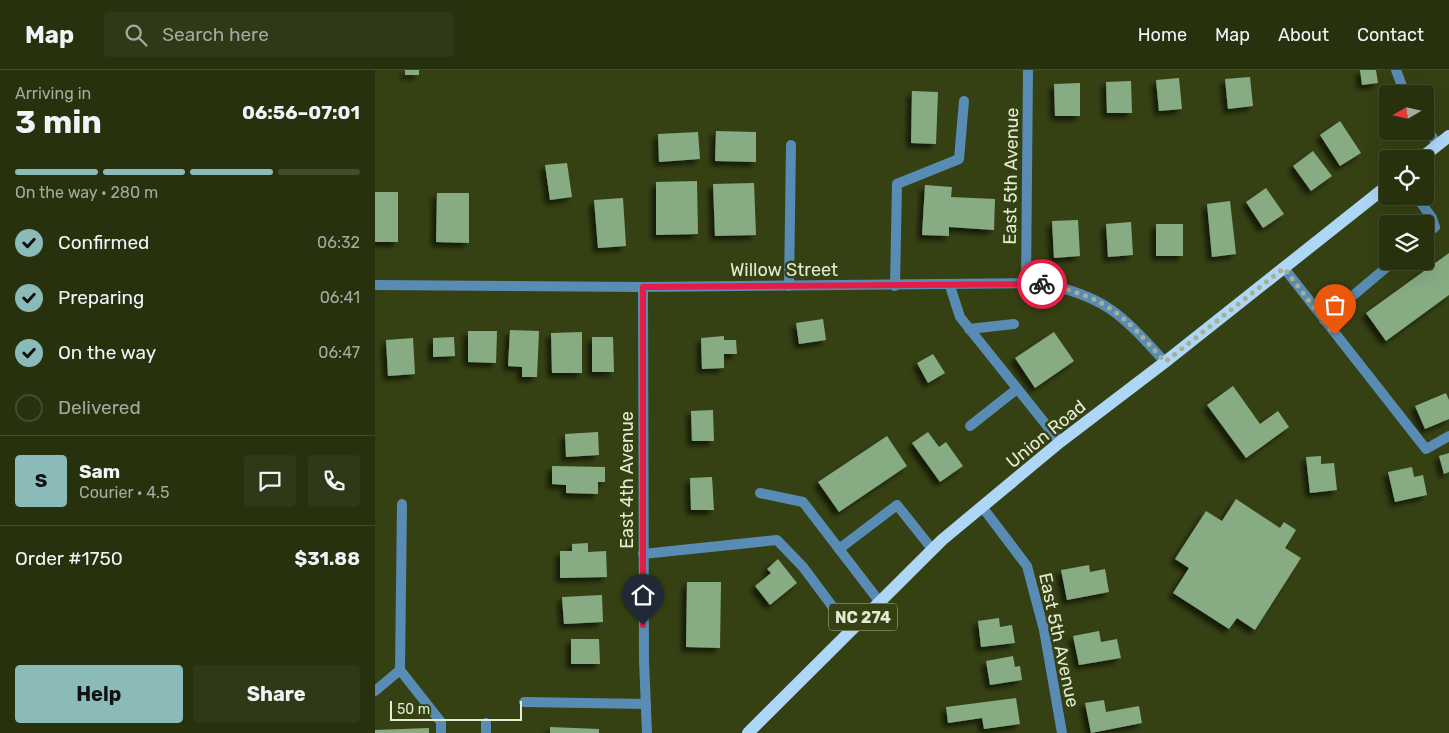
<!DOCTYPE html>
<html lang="en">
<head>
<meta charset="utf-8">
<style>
  body { margin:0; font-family:Rubik,sans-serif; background:#303917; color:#f1f3f6; height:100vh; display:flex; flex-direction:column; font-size:19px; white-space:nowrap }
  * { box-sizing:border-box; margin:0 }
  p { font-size:16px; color:#a5a99e }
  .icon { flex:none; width:28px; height:28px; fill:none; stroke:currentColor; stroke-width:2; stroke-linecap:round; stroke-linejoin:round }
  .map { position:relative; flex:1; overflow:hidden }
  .details { display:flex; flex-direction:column; background:#28310e; width:375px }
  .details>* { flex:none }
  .needle { width:32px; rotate:261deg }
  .tools { position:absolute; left:1004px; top:15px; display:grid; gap:10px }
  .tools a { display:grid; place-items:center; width:55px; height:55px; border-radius:5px; background:#28310e; box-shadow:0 5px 20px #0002,0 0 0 1px #444c2e; font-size:25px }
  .scale { position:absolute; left:15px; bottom:12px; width:132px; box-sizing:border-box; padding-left:5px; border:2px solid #e3ecd3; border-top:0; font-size:14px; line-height:18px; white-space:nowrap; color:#e3ecd3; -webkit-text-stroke:4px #354113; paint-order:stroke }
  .pin { position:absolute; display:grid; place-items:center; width:42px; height:42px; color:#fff; margin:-51px -21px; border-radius:50% 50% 50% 0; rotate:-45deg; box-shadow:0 0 5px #0007 }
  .pin .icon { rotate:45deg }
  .courier { position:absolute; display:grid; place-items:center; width:50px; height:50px; margin:-25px; border:4px solid #e11d48; border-radius:50%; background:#fff; color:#222; box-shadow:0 1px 6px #0007 }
  .headline em { font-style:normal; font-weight:700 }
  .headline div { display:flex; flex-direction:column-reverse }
  .headline { display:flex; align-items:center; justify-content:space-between; height:85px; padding:0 15px }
  h1 { font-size:32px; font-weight:700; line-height:38px }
  .bar { display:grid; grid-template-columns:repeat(4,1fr); gap:8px 5px; align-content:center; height:60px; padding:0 15px }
  .bar i { height:6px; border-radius:4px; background:#444c2e }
  .bar .on { background:#8bbbb9 }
  .bar p { grid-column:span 4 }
  .line { display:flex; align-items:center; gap:12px; padding:0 15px; border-top:1px solid #444c2e }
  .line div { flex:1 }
  .round { display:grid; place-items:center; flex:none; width:52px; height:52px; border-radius:5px; background:#303917 }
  ol { padding:0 15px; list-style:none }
  li { display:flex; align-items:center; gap:15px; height:55px }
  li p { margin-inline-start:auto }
  li .icon { padding:5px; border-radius:50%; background:#8bbbb9; color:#111; stroke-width:4 }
  li:last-child { color:#a5a99e }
  li i { width:28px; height:28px; border:2px solid #444c2e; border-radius:50% }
  .button { display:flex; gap:10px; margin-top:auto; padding:10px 15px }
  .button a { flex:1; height:58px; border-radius:5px; background:#8bbbb9; color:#111; font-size:20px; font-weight:700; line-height:58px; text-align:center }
  .button a+a { background:#303917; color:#f1f3f6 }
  header { display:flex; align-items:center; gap:30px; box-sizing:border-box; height:70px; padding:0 25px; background:#28310e; border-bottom:1px solid #444c2e }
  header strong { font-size:24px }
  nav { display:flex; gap:28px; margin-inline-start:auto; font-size:18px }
  .search { width:350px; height:45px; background:#303917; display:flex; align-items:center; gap:12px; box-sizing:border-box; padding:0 18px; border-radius:5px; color:#a5a99e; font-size:19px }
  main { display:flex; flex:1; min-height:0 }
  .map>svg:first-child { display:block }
</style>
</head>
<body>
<header>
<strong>Map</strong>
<div class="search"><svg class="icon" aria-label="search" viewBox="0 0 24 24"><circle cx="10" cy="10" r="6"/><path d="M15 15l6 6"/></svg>Search here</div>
<nav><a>Home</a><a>Map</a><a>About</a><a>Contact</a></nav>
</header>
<main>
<section class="details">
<div class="headline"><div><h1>3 min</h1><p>Arriving in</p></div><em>06:56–07:01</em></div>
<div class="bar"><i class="on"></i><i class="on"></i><i class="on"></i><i></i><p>On the way · 280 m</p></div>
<ol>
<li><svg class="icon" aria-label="check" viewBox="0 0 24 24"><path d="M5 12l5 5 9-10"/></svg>Confirmed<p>06:32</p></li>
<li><svg class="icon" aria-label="check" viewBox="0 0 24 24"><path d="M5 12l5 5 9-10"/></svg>Preparing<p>06:41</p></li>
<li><svg class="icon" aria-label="check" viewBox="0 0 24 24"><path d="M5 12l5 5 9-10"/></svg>On the way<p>06:47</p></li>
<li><i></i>Delivered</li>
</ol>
<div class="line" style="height:90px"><b class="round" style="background:#8bbbb9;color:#111">S</b><div><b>Sam</b><p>Courier · 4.5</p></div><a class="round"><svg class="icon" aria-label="chat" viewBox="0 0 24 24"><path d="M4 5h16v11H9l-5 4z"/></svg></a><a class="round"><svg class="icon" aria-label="phone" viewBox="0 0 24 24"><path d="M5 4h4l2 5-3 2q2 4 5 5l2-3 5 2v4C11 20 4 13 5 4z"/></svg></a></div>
<div class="line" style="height:65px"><div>Order #1750</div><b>$31.88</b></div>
<div class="button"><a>Help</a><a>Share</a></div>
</section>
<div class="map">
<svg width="1074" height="663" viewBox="0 0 1074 663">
  <defs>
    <filter id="shadow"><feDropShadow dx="-4.5" dy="4.5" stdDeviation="2.5" flood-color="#0009"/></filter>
  </defs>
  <rect width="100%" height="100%" fill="#354113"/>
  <g fill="#87ac84" filter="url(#shadow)">
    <rect x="30" y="0" width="14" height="5"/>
    <polygon points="985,0 1001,0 1003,13 987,15"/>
    <polygon points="875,7 878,36 853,39 850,9"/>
    <polygon points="804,8 807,39 784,41 781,10"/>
    <polygon points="756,11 757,43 732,43 731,12"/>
    <polygon points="705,13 705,46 680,46 679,14"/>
    <polygon points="537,21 563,22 561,74 536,73"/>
    <polygon points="965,51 986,83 965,96 945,65"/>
    <polygon points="341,61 381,62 381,92 340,91"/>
    <polygon points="323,62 325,89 284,92 283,64"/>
    <polygon points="938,81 957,106 936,121 918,96"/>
    <polygon points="192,93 197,127 175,130 170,95"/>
    <polygon points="322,111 323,164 281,165 281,112"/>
    <polygon points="379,113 381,165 340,166 338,114"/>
    <polygon points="550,115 577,117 576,127 620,129 619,160 574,157 574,166 547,165"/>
    <polygon points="891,118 909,144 888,158 871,132"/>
    <rect x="0" y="122" width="23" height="50"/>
    <polygon points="62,123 94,123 94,173 61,172"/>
    <polygon points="248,128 251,176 223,178 219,130"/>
    <polygon points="855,131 861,184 837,187 832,134"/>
    <polygon points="703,150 705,186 679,188 677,151"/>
    <polygon points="756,152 758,185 733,187 731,154"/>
    <rect x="781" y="154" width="27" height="32"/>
    <polygon points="1074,183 1074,225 1011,271 991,243"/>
    <polygon points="448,249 451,270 424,274 421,253"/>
    <polygon points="135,260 164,261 162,307 147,307 147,297 133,296"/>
    <polygon points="93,261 122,261 121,293 93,292"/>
    <polygon points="207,262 207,303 177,303 176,263"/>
    <polygon points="679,262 699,291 660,318 640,288"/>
    <polygon points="349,266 349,270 361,270 362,284 349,284 349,298 327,299 326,268"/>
    <polygon points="79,267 80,286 58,287 58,268"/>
    <polygon points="217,267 238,267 239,302 217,302"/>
    <polygon points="38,268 40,304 13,306 11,270"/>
    <polygon points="558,284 570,303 553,313 542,293"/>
    <polygon points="858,316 885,354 903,341 914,357 871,388 832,335"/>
    <polygon points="1071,323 1074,330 1074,349 1050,359 1040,336"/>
    <polygon points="338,340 339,371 317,371 316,341"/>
    <polygon points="223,362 224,385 191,387 190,364"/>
    <polygon points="553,362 564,377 571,372 588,396 565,412 537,373"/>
    <polygon points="512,366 532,396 464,442 443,412"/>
    <polygon points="1074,383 1074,402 1069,404 1064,386"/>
    <polygon points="946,386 946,394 959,393 962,420 935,423 931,387"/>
    <polygon points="177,396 230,397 230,412 223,412 223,424 191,423 191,415 177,414"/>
    <polygon points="1037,397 1039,407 1048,405 1052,425 1020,432 1013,402"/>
    <polygon points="337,407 339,440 316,440 315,408"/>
    <polygon points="861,429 905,458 909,452 921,460 910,478 926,488 880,560 862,548 854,559 798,523 814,498 800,489 831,441 847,451"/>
    <polygon points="213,473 213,482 231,481 232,507 185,508 185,481 197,481 197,474"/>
    <polygon points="403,489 422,513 395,535 380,516 396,503 392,499"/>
    <polygon points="714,495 715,502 730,499 734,522 692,530 686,500"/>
    <polygon points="312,512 346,512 345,578 311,577"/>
    <polygon points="227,525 228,552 189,554 187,527"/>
    <polygon points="624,548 625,557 637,555 640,573 606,577 603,551"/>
    <polygon points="724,561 726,572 742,569 746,588 704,595 698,566"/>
    <polygon points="196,569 224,569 225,594 196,594"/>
    <polygon points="638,586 640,597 645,596 647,610 615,615 611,591"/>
    <polygon points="641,628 645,654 609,659 607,648 573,653 571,637"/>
    <polygon points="729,630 731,642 764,636 767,653 716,663 710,633"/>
    <polygon points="175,657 224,659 224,663 175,663"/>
    <polygon points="54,658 54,663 0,663 0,660"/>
  </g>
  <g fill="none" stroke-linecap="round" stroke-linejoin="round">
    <g stroke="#598cb4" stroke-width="10">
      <polyline points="1041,126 1057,148 1060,157 1050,165"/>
      <polyline points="414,216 416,75"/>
      <polyline points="520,216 522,114 584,89 589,31"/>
      <polyline points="575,216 585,247 685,372"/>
      <polyline points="949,250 1019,191"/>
      <polyline points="594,259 639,254"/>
      <polyline points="595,356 642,319"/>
      <polyline points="385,423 428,432 504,531"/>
      <polyline points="464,479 522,435 557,479"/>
      <polyline points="268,484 402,470 428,497 475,560"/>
      <polyline points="25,600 27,434"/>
      <polyline points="0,621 25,600 66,652 66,663"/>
      <polyline points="149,632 271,634"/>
      <polyline points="111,663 111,653"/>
    </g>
    <g stroke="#598cb4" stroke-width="10">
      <polyline points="1021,0 1030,24"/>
      <polyline points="1050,56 1062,74"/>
      <polyline points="909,198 1051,379 1074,366"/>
      <polyline points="651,213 653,0"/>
      <path d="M0 215 268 217 665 213C731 226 747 245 790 292"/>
      <polyline points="268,217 269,590 272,663"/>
      <polyline points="608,438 652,496 669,560 687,663"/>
    </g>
    <g stroke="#aed6f6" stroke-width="12">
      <polyline points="1045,89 1074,66"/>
      <polyline points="373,663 567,470 685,372 790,292 1012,116"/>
    </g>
  </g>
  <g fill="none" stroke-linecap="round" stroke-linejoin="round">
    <path stroke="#a6b090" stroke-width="5" stroke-dasharray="0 9" d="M667 214C732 226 748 245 790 292L909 198 960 265"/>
    <polyline stroke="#e11d48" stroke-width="6" points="268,555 268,217 667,214"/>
  </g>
  <g text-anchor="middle" stroke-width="5" stroke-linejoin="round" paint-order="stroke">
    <rect fill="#354113" stroke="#afb999" stroke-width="1" x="454" y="533.5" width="68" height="27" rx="4"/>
    <g font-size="16" font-weight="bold" fill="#e3ecd3">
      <text x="488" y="553">NC 274</text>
    </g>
    <g font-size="18" fill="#e3ecd3" stroke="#354113">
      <text transform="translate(636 106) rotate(-89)" y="6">East 5th Avenue</text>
      <text x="409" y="206">Willow Street</text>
      <text transform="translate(671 364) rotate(-39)" y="6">Union Road</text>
      <text transform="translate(252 410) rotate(-90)" y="6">East 4th Avenue</text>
      <text transform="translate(684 570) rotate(78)" y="6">East 5th Avenue</text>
    </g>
  </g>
</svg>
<div class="tools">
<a><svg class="needle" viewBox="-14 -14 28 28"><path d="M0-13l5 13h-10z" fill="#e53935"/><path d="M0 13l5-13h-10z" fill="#a5a99e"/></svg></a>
<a><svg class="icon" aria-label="locate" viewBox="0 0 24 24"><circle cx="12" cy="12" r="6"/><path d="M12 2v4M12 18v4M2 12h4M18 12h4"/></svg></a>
<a><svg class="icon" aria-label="layers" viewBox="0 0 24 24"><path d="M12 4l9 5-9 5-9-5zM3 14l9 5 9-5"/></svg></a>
</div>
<div class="scale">50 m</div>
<div class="pin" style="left:960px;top:265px;background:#ea580c"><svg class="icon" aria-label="bag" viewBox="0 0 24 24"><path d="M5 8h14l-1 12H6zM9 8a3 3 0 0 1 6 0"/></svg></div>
<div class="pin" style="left:268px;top:555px;background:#1f2937"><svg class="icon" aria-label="home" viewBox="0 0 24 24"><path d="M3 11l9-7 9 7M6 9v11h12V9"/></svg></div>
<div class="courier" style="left:667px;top:214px"><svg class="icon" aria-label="bike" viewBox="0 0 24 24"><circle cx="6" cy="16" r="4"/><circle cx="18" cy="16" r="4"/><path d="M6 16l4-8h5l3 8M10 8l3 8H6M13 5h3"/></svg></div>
</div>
</main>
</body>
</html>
